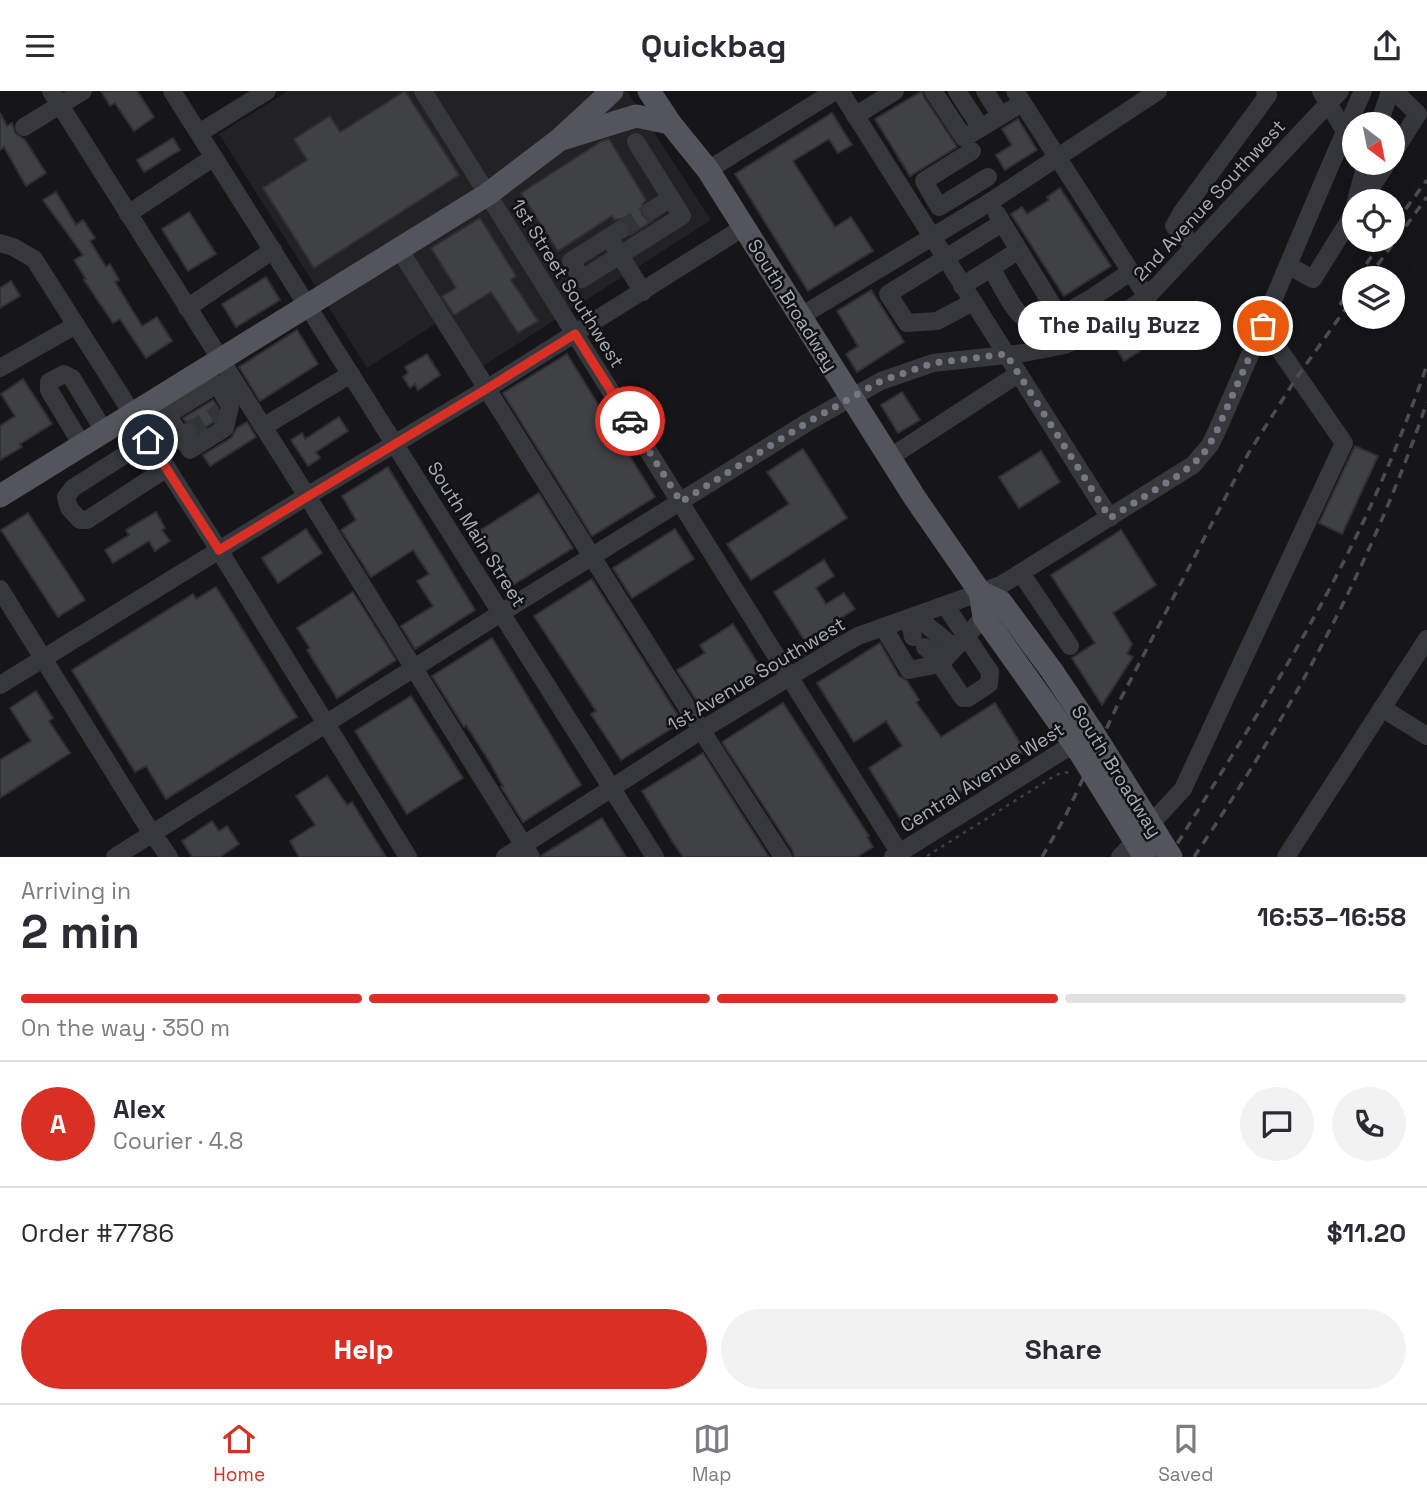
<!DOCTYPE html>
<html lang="en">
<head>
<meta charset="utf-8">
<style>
  body { margin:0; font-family:"Space Grotesk",sans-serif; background:#f2f2f3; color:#2b2b33; height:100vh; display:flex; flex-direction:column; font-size:26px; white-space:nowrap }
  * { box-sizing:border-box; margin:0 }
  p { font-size:23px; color:#7c7c81 }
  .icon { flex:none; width:38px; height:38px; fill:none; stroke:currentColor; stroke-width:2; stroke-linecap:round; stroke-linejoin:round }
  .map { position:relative; height:766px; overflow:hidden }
  .drawer { display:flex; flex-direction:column; background:#fff; flex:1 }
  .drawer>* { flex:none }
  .needle { width:46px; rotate:148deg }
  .fabs { position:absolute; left:1342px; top:21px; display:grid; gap:14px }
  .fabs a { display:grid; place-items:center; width:63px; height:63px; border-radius:50%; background:#fff; box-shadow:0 7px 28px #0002; font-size:35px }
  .pin { position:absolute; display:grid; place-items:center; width:60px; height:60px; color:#fff; margin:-30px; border:4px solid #fff; border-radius:50%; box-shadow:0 2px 7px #0007 }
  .courier { position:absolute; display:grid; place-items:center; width:70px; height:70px; margin:-35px; border:5px solid #d93025; border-radius:50%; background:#fff; color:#222; box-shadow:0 2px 9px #0007 }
  .bubble { position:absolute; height:49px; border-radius:24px; background:#fff; box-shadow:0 7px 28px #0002; font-size:23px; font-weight:700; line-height:49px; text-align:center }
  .headline em { font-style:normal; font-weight:700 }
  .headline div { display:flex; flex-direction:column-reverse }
  .headline { display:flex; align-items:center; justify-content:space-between; height:119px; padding:0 21px }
  h1 { font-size:46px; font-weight:700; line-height:52px }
  .bar { display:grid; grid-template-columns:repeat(4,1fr); gap:10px 7px; align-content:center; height:84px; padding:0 21px }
  .bar i { height:9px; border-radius:5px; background:#e1e1e2 }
  .bar .active { background:#d93025 }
  .bar p { grid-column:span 4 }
  .line { display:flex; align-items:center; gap:18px; padding:0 21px; border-top:2px solid #e1e1e2 }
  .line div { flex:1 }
  .round { display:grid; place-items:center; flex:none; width:74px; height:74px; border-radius:37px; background:#f2f2f3 }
  .cta { display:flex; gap:14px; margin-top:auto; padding:14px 21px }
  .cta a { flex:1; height:80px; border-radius:42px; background:#d93025; color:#fff; font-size:28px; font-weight:700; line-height:80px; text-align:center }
  .cta a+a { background:#f2f2f3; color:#2b2b33 }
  header { display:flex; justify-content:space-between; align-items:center; height:91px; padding:0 21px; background:#fff; font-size:32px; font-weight:700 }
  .tab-bar { display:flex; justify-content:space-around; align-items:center; height:98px; border-top:2px solid #e1e1e2; background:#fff; font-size:19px; color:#7c7c81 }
  .tab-bar a { display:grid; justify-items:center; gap:4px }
  .tab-bar .active { color:#d93025 }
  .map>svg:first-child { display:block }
</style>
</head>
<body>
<header><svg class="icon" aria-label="menu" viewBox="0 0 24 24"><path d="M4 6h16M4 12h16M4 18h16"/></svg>Quickbag<svg class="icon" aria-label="share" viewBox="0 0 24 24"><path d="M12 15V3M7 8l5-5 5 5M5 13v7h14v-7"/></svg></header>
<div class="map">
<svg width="1427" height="766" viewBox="0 0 1427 766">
  <rect width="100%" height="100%" fill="#161618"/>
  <polygon fill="#222225" points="288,0 627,0 711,129 472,282 438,231 367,277 219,43"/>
  <g fill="#404145" stroke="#303034" stroke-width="2">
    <polygon points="101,0 137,0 154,26 134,40 115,12 110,15"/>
    <polygon points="405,0 459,84 314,177 263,97 307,69 294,48 330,25 340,41"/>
    <polygon points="922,0 924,6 957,56 910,85 875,28"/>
    <polygon points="0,22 7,35 12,32 15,42 25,49 46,82 26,95 4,56 0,59"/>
    <polygon points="832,22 852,54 838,62 829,48 793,70 835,136 851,126 873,160 808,200 735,83"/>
    <polygon points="1018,28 1037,59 1005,79 996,64 1012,54 1002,38"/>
    <polygon points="173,47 180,59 144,81 137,69"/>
    <polygon points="609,48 646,109 642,114 642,124 652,130 630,144 629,132 620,128 614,129 612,125 558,160 521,102 602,50"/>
    <polygon points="1060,97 1111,175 1064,205 1011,123 1022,116 1027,123 1049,109 1047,106"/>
    <polygon points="56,101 76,134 83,129 95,147 90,150 106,176 110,173 119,189 115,191 142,235 157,226 172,250 146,267 120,228 113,232 84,189 86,188 74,169 83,164 43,109"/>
    <polygon points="189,121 216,163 188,180 162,138"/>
    <polygon points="480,127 516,185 511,189 538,230 518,242 491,201 454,224 442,205 456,197 431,157"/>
    <polygon points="266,186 280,209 236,236 222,213"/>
    <polygon points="11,190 20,205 0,217 0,197"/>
    <polygon points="871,199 904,251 857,281 846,263 858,255 837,220"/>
    <polygon points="1144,223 1159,248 1124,270 1109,245"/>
    <polygon points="297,239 318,273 260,310 239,276"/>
    <polygon points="427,263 440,284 418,299 415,293 410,297 403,286 408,282 405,276"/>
    <polygon points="567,263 655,406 592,445 503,302"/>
    <polygon points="23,288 52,333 20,353 22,356 0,369 0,335 15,325 1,303"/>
    <polygon points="902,301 920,329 898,342 881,314"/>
    <polygon points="213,309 218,317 215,330 199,340 194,332 185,330 183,327"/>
    <polygon points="339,326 348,340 316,361 320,367 308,375 291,349 302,342 305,348"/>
    <polygon points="247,331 256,346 210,375 203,364 231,347 237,337"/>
    <polygon points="1355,355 1378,365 1342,443 1319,432"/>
    <polygon points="803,358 847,427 751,489 727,453 789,413 767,381"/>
    <polygon points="1041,360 1060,391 1019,417 999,386"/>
    <polygon points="388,376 475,519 415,558 401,535 433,515 417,490 429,483 413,459 371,486 341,439 356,429 342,405"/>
    <polygon points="539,402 573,457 513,494 479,440"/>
    <polygon points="156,421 165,437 162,439 170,450 155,460 149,450 113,472 105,459 129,444 126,439"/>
    <polygon points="28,422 85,509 58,526 1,439"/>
    <polygon points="306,438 322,462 278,492 262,467"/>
    <polygon points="675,438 694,468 632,507 613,477"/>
    <polygon points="1121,439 1156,494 1113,522 1132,553 1127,563 1133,566 1102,614 1072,567 1095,552 1051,484"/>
    <polygon points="824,469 834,485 816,497 826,513 844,502 855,518 805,550 774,501"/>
    <polygon points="592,488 682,631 621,669 591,623 596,620 534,525"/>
    <polygon points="216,496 297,626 166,708 146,675 135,681 72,579 193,503 196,508"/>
    <polygon points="353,501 396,569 337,607 307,559 310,557 297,537"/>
    <polygon points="733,533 762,579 701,617 677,579 705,562 700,554"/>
    <polygon points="492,547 581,694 523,731 501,696 503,695 489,670 466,634 464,636 432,585"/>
    <polygon points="880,552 899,585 907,590 919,609 916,611 941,646 995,612 1025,660 905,735 869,677 902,655 886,630 854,651 817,592"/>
    <polygon points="36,600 53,627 49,630 70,662 0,707 0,669 31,650 10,617"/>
    <polygon points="411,605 463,687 407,723 355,640"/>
    <polygon points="783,612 869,745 867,746 873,756 857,766 794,766 793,760 722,651"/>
    <polygon points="703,662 725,697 769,766 683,766 672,750 642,700"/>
    <polygon points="327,685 347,714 352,711 386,766 299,766 290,750 315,734 296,705"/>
    <polygon points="602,727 626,766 542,766 542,764"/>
    <polygon points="212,730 219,740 227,735 239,753 220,766 192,766 182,750"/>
  </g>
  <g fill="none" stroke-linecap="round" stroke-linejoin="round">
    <g stroke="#333438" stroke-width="18" stroke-dasharray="18 9" stroke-linecap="butt">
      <polyline points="620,139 652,119"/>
      <polyline points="188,341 221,321"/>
    </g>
    <polyline stroke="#3d3f44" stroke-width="2.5" stroke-dasharray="3.5 5" stroke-linecap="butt" points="927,765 1056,684 1065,681"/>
    <g stroke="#37383d" stroke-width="18">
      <polyline points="51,0 307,405 531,766"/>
      <polyline points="172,0 655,766"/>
      <polyline points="423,0 902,766"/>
      <polyline points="840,0 1110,427"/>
      <polyline points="933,0 964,47 1022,12"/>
      <polyline points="957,0 981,37"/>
      <polyline points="985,0 1001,25"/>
      <polyline points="1015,0 1147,206"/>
      <polyline points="1321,0 1344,39"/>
      <polyline points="855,25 895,0"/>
      <polyline points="1379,33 1390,0"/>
      <polyline points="24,36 83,0"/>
      <polyline points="199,42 267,0"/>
      <polyline points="972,60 924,90 939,116 988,86"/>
      <polyline points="1393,62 1418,23 1394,0"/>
      <polyline points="708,79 835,0"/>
      <polyline points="1356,110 1366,72"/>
      <polyline points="1362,110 1387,72"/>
      <polyline points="652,119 671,107"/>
      <polyline points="128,123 214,66"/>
      <polyline points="997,123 1074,250"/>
      <polyline points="620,139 571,170 582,188 620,164 643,201"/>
      <polyline points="609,146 620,164 682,125 636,51"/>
      <polyline points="0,152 13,156 34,168 219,459 408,766"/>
      <polyline points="1195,155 1174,135 1182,121 1268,4 1265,0"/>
      <path d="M399 158C527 360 652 565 783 766"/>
      <path d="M1019 159 991 177C999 189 1012 219 1024 227 1047 244 1110 194 1130 181"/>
      <polyline points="1289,175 1313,188 1354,122"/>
      <polyline points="962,195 991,177"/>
      <polyline points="973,211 937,230 907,232 888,203 1002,132"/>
      <polyline points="187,217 273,159"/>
      <polyline points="801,225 990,111 1158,0"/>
      <polyline points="0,277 76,234"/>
      <polyline points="263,336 351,283"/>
      <polyline points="148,349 73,397 66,406 69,417 80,429 87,429 167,377"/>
      <polyline points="82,354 49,299 49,291 64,283 72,287 104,340"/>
      <polyline points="157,363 181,345 167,324 217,293 230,315 225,337 190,359 181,345 188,341"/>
      <polyline points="889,367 1018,283"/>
      <polyline points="1021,482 1070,555"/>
      <polyline points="0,498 144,730 169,766"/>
      <polyline points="918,524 925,533 954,556"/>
      <polyline points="883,536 909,579 940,573 984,526"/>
      <polyline points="911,537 913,546"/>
      <polyline points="925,556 942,569"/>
      <polyline points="940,573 963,607 968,607 989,593 990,581 945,514"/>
      <polyline points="0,594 307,405 488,297 744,136"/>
      <polyline points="1382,617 1427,645"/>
      <polyline points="115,766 501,522 808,331 881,290 933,272 1024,262 1065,254 1104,235 1147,206 1340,0"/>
      <path d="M505 766 700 640 842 554 858 545 1001 494 1193 374 1210 354 1215 344C1266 230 1312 113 1363 0"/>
      <polyline points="893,766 1083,647"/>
      <polyline points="1120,766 1183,698 1344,352 1263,235"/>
      <polyline points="1286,766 1427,548"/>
    </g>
    <g stroke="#53555c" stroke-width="23">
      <polyline points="649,0 670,32 708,79 915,407 980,501 984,526 1079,660"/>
      <polyline points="565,47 636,25 670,32"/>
      <polyline points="0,405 488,103 559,49 612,0"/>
      <polyline points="980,501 1001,511 1052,580 1092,640"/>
    </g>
    <g stroke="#4a4c52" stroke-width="3.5" stroke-dasharray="9 7" stroke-linecap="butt">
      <polyline points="1396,131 1427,89"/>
      <polyline points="1357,186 1383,149"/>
      <polyline points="1368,187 1427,106"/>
      <polyline points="1340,214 1354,190"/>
      <polyline points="1042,766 1065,726 1117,615 1248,363 1297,286 1354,206"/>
      <path d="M1169 766C1233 662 1300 560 1354 450 1382 393 1406 334 1427 274"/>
      <path d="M1194 766C1292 620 1370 478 1427 311"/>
    </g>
    <polyline stroke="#3d3f44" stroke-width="2.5" stroke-dasharray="3.5 5" stroke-linecap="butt" points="1065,681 1073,683"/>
    <g stroke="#53555c" stroke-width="23">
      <polyline points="1092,640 1171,766"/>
      <polyline points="1079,660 1145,766"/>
    </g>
  </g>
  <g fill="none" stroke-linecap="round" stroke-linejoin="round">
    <polyline stroke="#757880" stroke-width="7" stroke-dasharray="0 12.6" points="630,330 681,411 808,331 881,290 933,272 1006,263 1110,427 1182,382 1202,365 1215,344 1263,235"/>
    <polyline stroke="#d93025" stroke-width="9" points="148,349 219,459 488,297 575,243 630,330"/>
  </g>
  <g text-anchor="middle" stroke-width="5" stroke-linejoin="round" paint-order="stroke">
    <g font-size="19" fill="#a8adb8" stroke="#111113">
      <text transform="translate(1209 109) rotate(-47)" y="7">2nd Avenue Southwest</text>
      <text transform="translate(568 192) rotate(58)" y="7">1st Street Southwest</text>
      <text transform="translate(793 214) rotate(58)" y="7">South Broadway</text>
      <text transform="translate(477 443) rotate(58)" y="7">South Main Street</text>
      <text transform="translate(756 583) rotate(-31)" y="7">1st Avenue Southwest</text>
      <text transform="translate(1117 680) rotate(58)" y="7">South Broadway</text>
      <text transform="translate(982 686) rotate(-32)" y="7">Central Avenue West</text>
    </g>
  </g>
</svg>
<div class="fabs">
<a><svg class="needle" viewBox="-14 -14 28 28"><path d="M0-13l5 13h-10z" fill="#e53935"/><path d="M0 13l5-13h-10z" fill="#7c7c81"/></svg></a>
<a><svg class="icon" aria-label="locate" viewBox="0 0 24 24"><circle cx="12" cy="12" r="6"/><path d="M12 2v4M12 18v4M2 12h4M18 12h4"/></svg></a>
<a><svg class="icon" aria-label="layers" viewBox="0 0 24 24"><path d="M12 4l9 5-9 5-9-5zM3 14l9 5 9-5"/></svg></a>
</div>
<div class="pin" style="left:1263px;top:235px;background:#ea580c"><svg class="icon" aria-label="bag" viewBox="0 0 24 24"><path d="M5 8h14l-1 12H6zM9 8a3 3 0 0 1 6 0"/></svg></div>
<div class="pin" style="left:148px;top:349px;background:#1f2937"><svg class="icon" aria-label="home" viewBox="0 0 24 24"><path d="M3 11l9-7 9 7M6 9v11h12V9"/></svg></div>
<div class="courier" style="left:630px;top:330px"><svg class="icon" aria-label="car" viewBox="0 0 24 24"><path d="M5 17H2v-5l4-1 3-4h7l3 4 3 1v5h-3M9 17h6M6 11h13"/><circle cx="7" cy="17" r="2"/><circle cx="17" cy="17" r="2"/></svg></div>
<div class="bubble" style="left:1018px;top:210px;width:203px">The Daily Buzz</div>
</div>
<section class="drawer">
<div class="headline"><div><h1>2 min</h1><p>Arriving in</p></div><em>16:53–16:58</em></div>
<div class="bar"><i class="active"></i><i class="active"></i><i class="active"></i><i></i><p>On the way · 350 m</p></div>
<div class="line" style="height:126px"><b class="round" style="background:#d93025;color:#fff">A</b><div><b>Alex</b><p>Courier · 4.8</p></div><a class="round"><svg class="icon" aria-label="chat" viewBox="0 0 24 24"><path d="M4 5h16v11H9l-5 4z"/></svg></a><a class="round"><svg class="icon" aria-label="phone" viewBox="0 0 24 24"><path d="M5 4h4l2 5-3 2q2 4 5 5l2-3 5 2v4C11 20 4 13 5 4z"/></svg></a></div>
<div class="line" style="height:91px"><div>Order #7786</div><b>$11.20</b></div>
<div class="cta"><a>Help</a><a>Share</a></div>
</section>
<nav class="tab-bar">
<a class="active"><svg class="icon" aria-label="home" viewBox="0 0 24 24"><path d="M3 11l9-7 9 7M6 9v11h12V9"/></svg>Home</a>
<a><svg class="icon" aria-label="map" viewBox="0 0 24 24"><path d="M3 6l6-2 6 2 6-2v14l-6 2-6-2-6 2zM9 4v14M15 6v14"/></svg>Map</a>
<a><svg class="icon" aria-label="saved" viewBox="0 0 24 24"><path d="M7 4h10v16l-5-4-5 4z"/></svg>Saved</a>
</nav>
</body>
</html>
